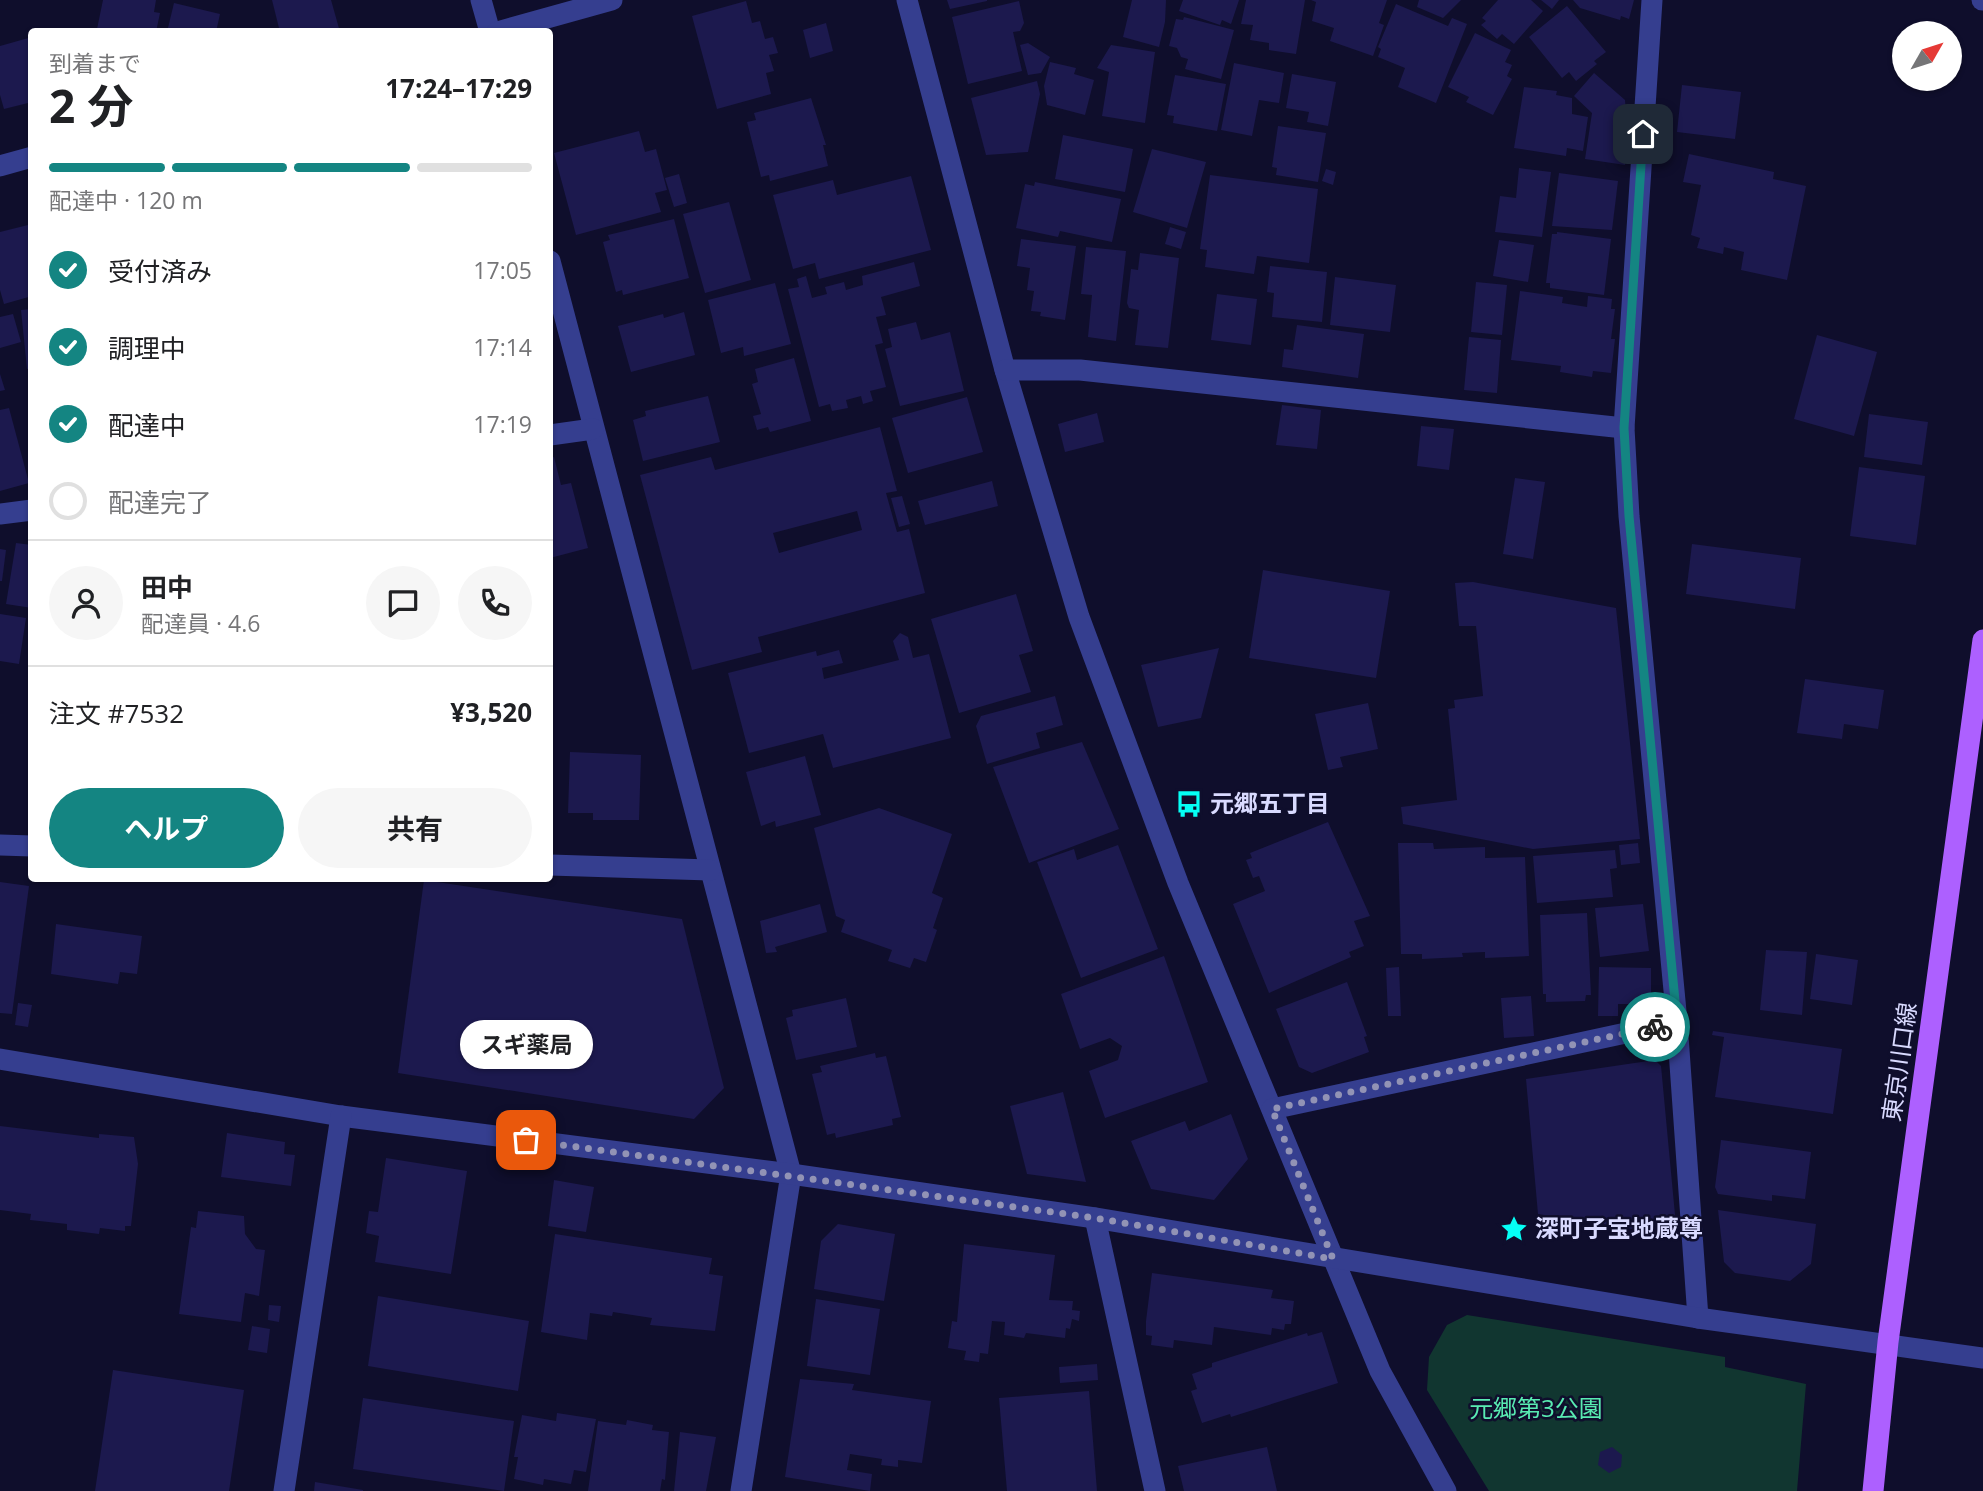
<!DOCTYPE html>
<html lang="ja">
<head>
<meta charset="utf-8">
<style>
  body { margin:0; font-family:"Open Sans","Noto Sans JP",sans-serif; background:#f6f6f6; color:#202124; height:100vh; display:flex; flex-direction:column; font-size:26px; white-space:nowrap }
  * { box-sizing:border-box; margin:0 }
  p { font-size:23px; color:#757577 }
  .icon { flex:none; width:38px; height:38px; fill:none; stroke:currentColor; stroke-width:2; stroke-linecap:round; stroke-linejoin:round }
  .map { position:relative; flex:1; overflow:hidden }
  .drawer { position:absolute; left:28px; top:28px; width:525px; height:854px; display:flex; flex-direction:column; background:#fff; border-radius:7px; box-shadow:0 2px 5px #0004 }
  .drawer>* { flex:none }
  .needle { width:46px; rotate:51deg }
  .controls { position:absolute; left:1892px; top:21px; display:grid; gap:14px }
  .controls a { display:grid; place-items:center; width:70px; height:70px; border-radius:50%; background:#fff; box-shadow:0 2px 5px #0004; font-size:35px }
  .pin { position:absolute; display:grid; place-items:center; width:60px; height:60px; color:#fff; margin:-30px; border-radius:14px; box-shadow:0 4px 10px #0006 }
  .courier { position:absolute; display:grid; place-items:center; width:70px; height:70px; margin:-35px; border:5px solid #148582; border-radius:50%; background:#fff; color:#222; box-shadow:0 2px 9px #0007 }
  .bubble { position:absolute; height:49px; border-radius:24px; background:#fff; box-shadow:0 2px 5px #0004; font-size:23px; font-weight:700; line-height:49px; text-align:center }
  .summary em { font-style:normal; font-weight:700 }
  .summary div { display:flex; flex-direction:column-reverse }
  .summary { display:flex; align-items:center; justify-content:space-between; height:119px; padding:0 21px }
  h1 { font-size:46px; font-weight:700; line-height:52px }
  .bar { display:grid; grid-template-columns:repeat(4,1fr); gap:10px 7px; align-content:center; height:84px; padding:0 21px }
  .bar i { height:9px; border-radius:5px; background:#e0e0e0 }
  .bar .active { background:#148582 }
  .bar p { grid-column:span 4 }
  .line { display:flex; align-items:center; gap:18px; padding:0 21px; border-top:2px solid #e0e0e0 }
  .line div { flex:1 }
  .round { display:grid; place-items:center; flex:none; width:74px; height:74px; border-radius:37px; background:#f6f6f6 }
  ol { padding:0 21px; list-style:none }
  li { display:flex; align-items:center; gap:21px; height:77px }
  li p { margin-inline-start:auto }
  li .icon { padding:7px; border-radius:50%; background:#148582; color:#fff; stroke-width:4 }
  li:last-child { color:#757577 }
  li i { width:38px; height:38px; border:4px solid #e0e0e0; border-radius:50% }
  .cta { display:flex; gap:14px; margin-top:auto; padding:14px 21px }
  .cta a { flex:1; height:80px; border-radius:42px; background:#148582; color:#fff; font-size:28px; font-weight:700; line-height:80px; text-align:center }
  .cta a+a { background:#f6f6f6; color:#202124 }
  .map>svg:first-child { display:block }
</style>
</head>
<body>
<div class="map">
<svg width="1983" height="1491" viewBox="0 0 1983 1491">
  <rect width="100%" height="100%" fill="#0f0e2c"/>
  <polygon fill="#113630" points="1467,1315 1725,1357 1725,1367 1806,1384 1797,1491 1489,1491 1427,1390 1429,1357 1447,1325"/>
  <g fill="#1c194e" fill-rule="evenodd">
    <polygon points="103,0 156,0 154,12 160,13 156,32 97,29"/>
    <polygon points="272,0 331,0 340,32 280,32"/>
    <polygon points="947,0 987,0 987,1 950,9"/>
    <polygon points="1132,0 1166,0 1165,22 1159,47 1123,37"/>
    <polygon points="1183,0 1239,0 1231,24 1222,20 1220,25 1179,11"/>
    <polygon points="1246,0 1305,0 1296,54 1269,50 1269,43 1250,40 1253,25 1241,24"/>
    <polygon points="1311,0 1387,0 1379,23 1384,25 1373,56 1330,41 1334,28 1312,21 1316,2"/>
    <polygon points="1419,0 1461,0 1443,18 1417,7"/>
    <polygon points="1498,0 1531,0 1543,11 1514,44 1502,34 1497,39 1481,25 1486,21 1482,18"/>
    <polygon points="1541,0 1559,0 1552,9"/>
    <polygon points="1573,0 1634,0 1629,19 1621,16 1620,20 1580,8"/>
    <polygon points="746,1 752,23 760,21 765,39 773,37 778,53 769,55 774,71 766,73 771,94 717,109 692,16"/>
    <polygon points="1019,1 1024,23 1020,31 1013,32 1022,71 968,84 952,17"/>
    <polygon points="174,3 220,14 216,32 167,32"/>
    <polygon points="1396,4 1448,26 1452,18 1467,24 1436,103 1398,87 1405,68 1378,57 1381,49 1378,47"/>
    <polygon points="1567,6 1606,52 1594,61 1597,64 1576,81 1569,72 1562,78 1529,37"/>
    <polygon points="1184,17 1234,30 1221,79 1185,69 1188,59 1181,57 1177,48 1169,46 1176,19 1183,20"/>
    <polygon points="826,23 833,51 810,58 803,30"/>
    <polygon points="1475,33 1511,50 1505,62 1512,65 1507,76 1512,79 1493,115 1466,102 1469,97 1448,87"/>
    <polygon points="32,37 32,102 4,109 0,95 0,46"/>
    <polygon points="1028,43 1050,57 1041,73 1028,75 1020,45"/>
    <polygon points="1111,45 1155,52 1145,123 1102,116 1109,72 1097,68"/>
    <polygon points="1050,62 1076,68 1074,74 1094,80 1085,115 1047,105 1044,86"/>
    <polygon points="1234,63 1284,73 1279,103 1259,100 1252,136 1221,130"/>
    <polygon points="1594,73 1625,100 1626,114 1632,115 1625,165 1585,159 1592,113 1574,96"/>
    <polygon points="1292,74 1336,82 1328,126 1307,122 1309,112 1286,108"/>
    <polygon points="1175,75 1226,84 1217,131 1173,123 1174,116 1167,115"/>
    <polygon points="1037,81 1040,94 1028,152 986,155 971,98"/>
    <polygon points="1682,85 1741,92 1735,139 1677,132"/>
    <polygon points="1524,87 1557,91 1556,95 1572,98 1572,114 1588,117 1583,151 1567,148 1566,156 1514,148"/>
    <polygon points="811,98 826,145 823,145 828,166 770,181 769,175 761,177 747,122 756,120 754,113"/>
    <polygon points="1278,126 1326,133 1318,182 1276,175 1277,168 1272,167"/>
    <polygon points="639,131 645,152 656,149 667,190 655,193 661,212 576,235 554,153"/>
    <polygon points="1063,135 1133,149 1125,192 1055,179"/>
    <polygon points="1152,149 1206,162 1187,228 1133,212"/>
    <polygon points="1689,154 1774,172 1773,179 1806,186 1787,280 1741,270 1744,252 1724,247 1723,254 1697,248 1700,238 1691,235 1701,185 1683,182"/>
    <polygon points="1519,168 1551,172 1542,237 1495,232 1500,196 1516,198"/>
    <polygon points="1326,169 1336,172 1333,185 1322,181"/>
    <polygon points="1559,173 1618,181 1612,230 1552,226"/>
    <polygon points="679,174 687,203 674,207 665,178"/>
    <polygon points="1210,175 1318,189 1309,263 1257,256 1254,274 1205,267 1207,250 1200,249"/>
    <polygon points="911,176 931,250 819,279 815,263 793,269 773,195 833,180 837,195"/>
    <polygon points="1035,182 1121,199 1112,242 1060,231 1058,237 1016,228 1025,184 1034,186"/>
    <polygon points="729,202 751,280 705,293 683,214"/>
    <polygon points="674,219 689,278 623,295 622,290 616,292 603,242 610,240 608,235"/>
    <polygon points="32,224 32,296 4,304 0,290 0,232"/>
    <polygon points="1170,227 1186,232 1181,249 1165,244"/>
    <polygon points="1557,232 1611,239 1604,295 1550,288 1550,283 1546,283 1552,234 1557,234"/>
    <polygon points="1021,239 1076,246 1065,320 1040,316 1041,312 1031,311 1034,291 1027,290 1030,268 1017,266"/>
    <polygon points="1499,240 1534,245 1528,282 1493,276"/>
    <polygon points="1086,247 1126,251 1116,341 1088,337 1092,295 1081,294"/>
    <polygon points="1140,253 1179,258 1168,348 1135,345 1139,310 1129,308 1127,303 1131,269 1138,270"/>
    <polygon points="914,262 920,286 881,297 886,315 876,317 883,343 875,345 886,387 870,391 873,401 863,404 861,396 846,400 848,408 832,411 830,404 819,407 788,289 799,287 797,279 806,276 812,298 827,294 825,287 844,282 846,290 863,285 862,276"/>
    <polygon points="1270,266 1327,272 1322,322 1272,317 1274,293 1267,292"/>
    <polygon points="1335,277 1396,285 1390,332 1330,325"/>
    <polygon points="1476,282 1507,285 1502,335 1471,332"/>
    <polygon points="775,283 791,344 744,356 743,347 721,353 708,300"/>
    <polygon points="1520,291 1563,297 1562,303 1587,307 1588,296 1612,299 1611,309 1615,309 1611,339 1615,339 1611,373 1593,371 1592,377 1560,372 1561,366 1511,360"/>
    <polygon points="1217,294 1257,299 1251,345 1211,340"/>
    <polygon points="32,309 32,368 27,369 21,310"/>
    <polygon points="684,312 695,355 631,372 618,326 663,314 664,318"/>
    <polygon points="13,314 21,342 0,348 0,317"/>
    <polygon points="916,322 921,340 950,332 964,391 900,406 885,349 892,347 888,329"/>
    <polygon points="1297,325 1364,334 1358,378 1282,367 1284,349 1293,350"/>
    <polygon points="1817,335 1877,352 1854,436 1794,419"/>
    <polygon points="1469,337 1501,340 1497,393 1464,390"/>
    <polygon points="794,358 811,421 770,432 768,427 757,430 753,416 761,414 752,384 758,382 755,369"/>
    <polygon points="0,374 5,390 0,391"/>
    <polygon points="708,396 720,442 643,461 633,420 646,416 645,411"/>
    <polygon points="967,397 983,452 908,473 892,418"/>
    <polygon points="1282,405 1321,410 1317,449 1276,445"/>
    <polygon points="9,408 29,483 0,491 0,410"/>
    <polygon points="1097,413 1104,442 1065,452 1058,424"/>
    <polygon points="1869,414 1928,422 1922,465 1864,457"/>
    <polygon points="1421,426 1454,429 1449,470 1417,466"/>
    <path d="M880 427 897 491 886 493 897 532 909 529 925 593 758 637 762 652 692 670 640 475 711 457 715 470ZM857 511 862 530 779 553 773 533Z"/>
    <polygon points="554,457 561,485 571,483 588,548 550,558 550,459"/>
    <polygon points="1859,467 1925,476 1916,545 1850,536"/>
    <polygon points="1515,478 1545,482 1533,559 1503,554"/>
    <polygon points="992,481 998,506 925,525 918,501"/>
    <polygon points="902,496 910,524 899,527 891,498"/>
    <polygon points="16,543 32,545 32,608 6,604"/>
    <polygon points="1692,544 1801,558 1795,609 1686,594"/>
    <polygon points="0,549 6,550 2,581 0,581"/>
    <polygon points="1263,570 1390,591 1376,678 1249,658"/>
    <polygon points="1473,582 1616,608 1640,839 1533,849 1403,824 1401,807 1457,800 1448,709 1455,708 1454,700 1483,696 1476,626 1459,626 1455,583"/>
    <polygon points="1016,594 1033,651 1019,655 1031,692 959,713 931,619"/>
    <polygon points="0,614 26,618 19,664 0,661"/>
    <polygon points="900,633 908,637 913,658 929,654 951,738 833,768 823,734 749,753 728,673 816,651 817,656 839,650 843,663 822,668 824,679 899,660 893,641"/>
    <polygon points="1219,648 1201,718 1158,727 1141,665"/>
    <polygon points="1805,679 1884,690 1878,729 1844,724 1842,739 1797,733"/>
    <polygon points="1055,696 1063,725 1036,733 1040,748 987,764 976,726 981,716"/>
    <polygon points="1368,703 1378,749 1340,757 1343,767 1328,770 1315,714"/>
    <polygon points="1082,742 1119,829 1029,863 993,767"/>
    <polygon points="570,752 641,755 639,820 593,820 593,813 568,813"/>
    <polygon points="805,756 821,815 776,827 775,821 761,826 746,772"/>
    <polygon points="879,808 952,834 932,893 943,898 933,928 937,930 926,962 914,958 910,968 888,961 892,950 841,932 845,920 836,916 814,828"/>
    <polygon points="1328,822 1370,916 1354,921 1364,946 1349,952 1351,957 1269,993 1233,904 1265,891 1259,876 1253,878 1246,860 1252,858 1250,853"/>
    <polygon points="1398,843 1433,843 1434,849 1485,847 1485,858 1525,857 1529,956 1485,958 1485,952 1462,953 1463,957 1422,959 1422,954 1401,954"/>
    <polygon points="1638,843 1640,863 1621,865 1619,845"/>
    <polygon points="1118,845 1158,949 1081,978 1037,862 1074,849 1077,860"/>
    <polygon points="1615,850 1617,868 1610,869 1613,897 1537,903 1533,856"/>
    <polygon points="424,880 682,919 724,1088 694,1119 398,1073"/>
    <polygon points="0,882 29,886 12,1014 0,1013"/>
    <polygon points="820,904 827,932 775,947 777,952 766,953 760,921"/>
    <polygon points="1643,904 1649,951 1600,957 1595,908"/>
    <polygon points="1587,913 1591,995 1586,995 1585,1001 1546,1002 1546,994 1543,994 1540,915"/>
    <polygon points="56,924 142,936 137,974 120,972 118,984 51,974"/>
    <polygon points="1766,950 1807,952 1802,1015 1760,1010"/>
    <polygon points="1816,954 1858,960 1852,1005 1810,999"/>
    <polygon points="1164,956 1208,1082 1105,1118 1089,1071 1118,1060 1122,1046 1110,1038 1080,1049 1061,994"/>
    <polygon points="1399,967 1401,1016 1388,1016 1386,968"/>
    <polygon points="1599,967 1651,968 1651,994 1639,1004 1618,1004 1618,1016 1598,1016"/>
    <polygon points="1347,982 1367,1036 1364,1037 1369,1052 1312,1073 1299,1067 1276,1009"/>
    <polygon points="1531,996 1534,1036 1504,1038 1501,998"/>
    <polygon points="846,998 857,1047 796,1060 786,1018 793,1016 792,1010"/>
    <polygon points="18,1003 32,1005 28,1027 15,1025"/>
    <polygon points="1713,1031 1842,1049 1833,1114 1715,1097 1724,1037 1712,1035"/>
    <polygon points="875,1053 876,1058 886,1056 901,1117 892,1119 893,1125 836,1138 835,1133 827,1135 812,1074 822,1072 820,1066"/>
    <polygon points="1655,1060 1661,1066 1677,1236 1538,1214 1526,1079"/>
    <polygon points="1063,1092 1086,1182 1027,1174 1010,1106"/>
    <polygon points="1231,1114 1248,1159 1214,1200 1151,1189 1131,1141 1185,1121 1189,1131"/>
    <polygon points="0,1126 99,1138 99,1134 134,1137 138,1164 131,1226 125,1226 125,1231 100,1228 99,1234 67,1230 67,1224 30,1220 31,1214 0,1210"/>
    <polygon points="227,1133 285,1142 284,1154 295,1155 291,1186 221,1177"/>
    <polygon points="1721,1140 1811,1152 1805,1199 1772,1195 1772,1201 1718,1194 1715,1187"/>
    <polygon points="386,1158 467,1171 451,1274 375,1262 379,1236 366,1233 369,1211 378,1212"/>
    <polygon points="554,1180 594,1187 586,1232 548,1226"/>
    <polygon points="1718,1210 1816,1224 1811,1264 1790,1281 1735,1273 1724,1262"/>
    <polygon points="198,1211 244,1216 245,1234 256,1249 265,1250 259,1296 245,1293 241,1322 179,1314 191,1227 196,1228"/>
    <polygon points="838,1224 895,1234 884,1301 814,1289 821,1241"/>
    <polygon points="555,1234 712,1258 709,1274 723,1276 715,1331 650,1325 652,1318 613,1312 612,1316 590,1313 587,1340 541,1332"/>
    <polygon points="964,1244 1055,1255 1049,1300 1073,1301 1072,1310 1080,1311 1079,1321 1072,1319 1070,1329 1066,1328 1065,1338 1026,1333 1024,1338 1004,1335 1005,1322 992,1321 988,1354 980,1353 979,1362 964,1360 966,1351 948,1348 952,1321 957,1322"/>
    <polygon points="1152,1273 1273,1290 1271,1298 1294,1301 1291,1324 1285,1324 1284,1330 1272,1328 1271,1335 1214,1327 1212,1345 1174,1340 1173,1348 1151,1345 1152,1336 1146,1335 1146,1321"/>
    <polygon points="378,1296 529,1321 518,1391 368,1366"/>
    <polygon points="816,1299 880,1309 870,1375 807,1366"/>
    <polygon points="269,1305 281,1306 279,1322 268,1320"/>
    <polygon points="252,1326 270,1329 267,1353 248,1350"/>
    <polygon points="1322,1332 1338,1383 1231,1417 1230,1414 1202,1423 1191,1391 1197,1389 1192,1374 1212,1367 1212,1363 1307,1333 1308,1336"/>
    <polygon points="1097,1364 1098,1380 1060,1383 1059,1367"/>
    <polygon points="113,1370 244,1390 229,1491 95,1491"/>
    <polygon points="800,1379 854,1384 852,1390 931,1401 922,1463 898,1460 898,1467 881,1465 882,1459 850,1454 847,1470 872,1474 870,1491 785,1477"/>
    <polygon points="1089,1391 1097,1491 1007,1491 999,1398"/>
    <polygon points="363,1398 514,1421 504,1491 353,1469"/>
    <polygon points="557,1413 596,1419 586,1472 574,1470 571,1484 544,1479 543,1485 514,1479 518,1457 514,1457 522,1415 556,1421"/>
    <polygon points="627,1420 653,1425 652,1430 669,1432 665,1480 662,1479 660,1491 588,1491 598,1421 626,1425"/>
    <polygon points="680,1432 716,1437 706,1491 674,1491"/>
    <polygon points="1267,1447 1277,1491 1184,1491 1178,1466"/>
    <polygon points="1612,1447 1622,1455 1621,1467 1609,1473 1598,1465 1600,1452"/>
    <polygon points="315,1482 363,1490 363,1491 314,1491"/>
  </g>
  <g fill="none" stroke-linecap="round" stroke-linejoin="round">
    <g stroke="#353e8f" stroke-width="21">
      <polyline points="481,0 490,32"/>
      <polyline points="907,0 1005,370 1079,617 1178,883 1380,1371 1446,1491"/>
      <polyline points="1652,0 1624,428 1629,516 1677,1022 1698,1318"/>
      <polyline points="1982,0 1983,0"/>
      <polyline points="497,32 612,0"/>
      <polyline points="0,166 32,157"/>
      <polyline points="550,261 791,1174 741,1491"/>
      <polyline points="1005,370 1080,370 1624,428"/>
      <polyline points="550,435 593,429"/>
      <polyline points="0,514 32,510"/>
      <polyline points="0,845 32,846"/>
      <polyline points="550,865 710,870"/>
      <polyline points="0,1059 341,1116 791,1174 1095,1218 1698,1318 1983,1358"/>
      <polyline points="1272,1109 1677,1022"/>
      <polyline points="1095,1218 1155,1491"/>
      <polyline points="284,1491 341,1116"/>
    </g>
    <polyline stroke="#ad60ff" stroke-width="21" points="1873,1491 1888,1342 1983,640"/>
  </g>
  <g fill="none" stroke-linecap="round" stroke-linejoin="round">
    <polyline stroke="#9293b5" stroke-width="7" stroke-dasharray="0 12.6" points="526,1140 1095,1218 1333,1259 1272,1109 1655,1027"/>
    <polyline stroke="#148582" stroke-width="9" points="1643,134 1624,428 1629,516 1677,1022 1655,1027"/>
  </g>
  <defs>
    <symbol id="bus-bare" viewBox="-9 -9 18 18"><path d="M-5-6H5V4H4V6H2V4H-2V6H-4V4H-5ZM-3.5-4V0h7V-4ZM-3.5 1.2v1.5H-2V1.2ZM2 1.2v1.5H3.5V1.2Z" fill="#05fff5" stroke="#0f0e2c" stroke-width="2.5" paint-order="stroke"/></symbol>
    <symbol id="sight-bare" viewBox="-9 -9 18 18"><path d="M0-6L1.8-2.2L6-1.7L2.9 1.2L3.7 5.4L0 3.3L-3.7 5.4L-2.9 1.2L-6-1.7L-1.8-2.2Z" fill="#05fff5" stroke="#0f0e2c" stroke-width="2.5" paint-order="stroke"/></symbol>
  </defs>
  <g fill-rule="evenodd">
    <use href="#bus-bare" x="1170" y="785" width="38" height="38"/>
    <use href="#sight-bare" x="1495" y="1210" width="38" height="38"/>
  </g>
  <g text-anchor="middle" stroke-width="5" stroke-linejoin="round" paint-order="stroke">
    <g font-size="24" font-weight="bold" fill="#d9daff" stroke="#0f0e2c" text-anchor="start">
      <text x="1210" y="812">元郷五丁目</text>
      <text x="1535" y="1237">深町子宝地蔵尊</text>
    </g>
    <g font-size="24" fill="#d9daff" stroke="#0f0e2c">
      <text transform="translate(1900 1062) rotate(-82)" y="8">東京川口線</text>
    </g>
    <g font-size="24" fill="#59ebb2" stroke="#0f0e2c">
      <text x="1536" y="1417">元郷第3公園</text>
    </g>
  </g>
</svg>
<div class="controls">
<a><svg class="needle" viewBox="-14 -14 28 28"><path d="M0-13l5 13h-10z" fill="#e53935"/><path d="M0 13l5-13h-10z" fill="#757577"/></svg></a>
</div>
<div class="pin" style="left:526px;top:1140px;background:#ea580c"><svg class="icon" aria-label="bag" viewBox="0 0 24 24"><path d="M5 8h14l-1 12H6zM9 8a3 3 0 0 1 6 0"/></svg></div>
<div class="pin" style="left:1643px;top:134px;background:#1f2937"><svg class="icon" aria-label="home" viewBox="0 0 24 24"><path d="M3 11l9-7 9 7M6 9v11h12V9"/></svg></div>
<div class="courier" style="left:1655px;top:1027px"><svg class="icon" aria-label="bike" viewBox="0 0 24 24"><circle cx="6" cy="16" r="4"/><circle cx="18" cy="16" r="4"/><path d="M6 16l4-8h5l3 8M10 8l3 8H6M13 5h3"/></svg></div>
<div class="bubble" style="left:460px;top:1020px;width:133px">スギ薬局</div>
<section class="drawer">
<div class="summary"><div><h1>2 分</h1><p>到着まで</p></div><em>17:24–17:29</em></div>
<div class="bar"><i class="active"></i><i class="active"></i><i class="active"></i><i></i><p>配達中 · 120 m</p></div>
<ol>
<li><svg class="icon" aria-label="check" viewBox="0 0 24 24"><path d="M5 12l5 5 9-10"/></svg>受付済み<p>17:05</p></li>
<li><svg class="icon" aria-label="check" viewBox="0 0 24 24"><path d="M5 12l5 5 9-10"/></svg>調理中<p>17:14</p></li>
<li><svg class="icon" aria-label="check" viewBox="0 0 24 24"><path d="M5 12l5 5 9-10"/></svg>配達中<p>17:19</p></li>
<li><i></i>配達完了</li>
</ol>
<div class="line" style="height:126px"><a class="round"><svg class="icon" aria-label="person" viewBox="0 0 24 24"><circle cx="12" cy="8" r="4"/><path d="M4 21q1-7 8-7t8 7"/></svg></a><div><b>田中</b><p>配達員 · 4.6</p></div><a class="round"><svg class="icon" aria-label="chat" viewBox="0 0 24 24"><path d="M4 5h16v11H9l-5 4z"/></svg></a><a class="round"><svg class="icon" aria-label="phone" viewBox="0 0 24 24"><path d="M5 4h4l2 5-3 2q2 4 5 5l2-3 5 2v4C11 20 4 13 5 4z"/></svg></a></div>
<div class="line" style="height:91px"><div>注文 #7532</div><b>¥3,520</b></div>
<div class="cta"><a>ヘルプ</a><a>共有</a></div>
</section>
</div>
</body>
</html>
